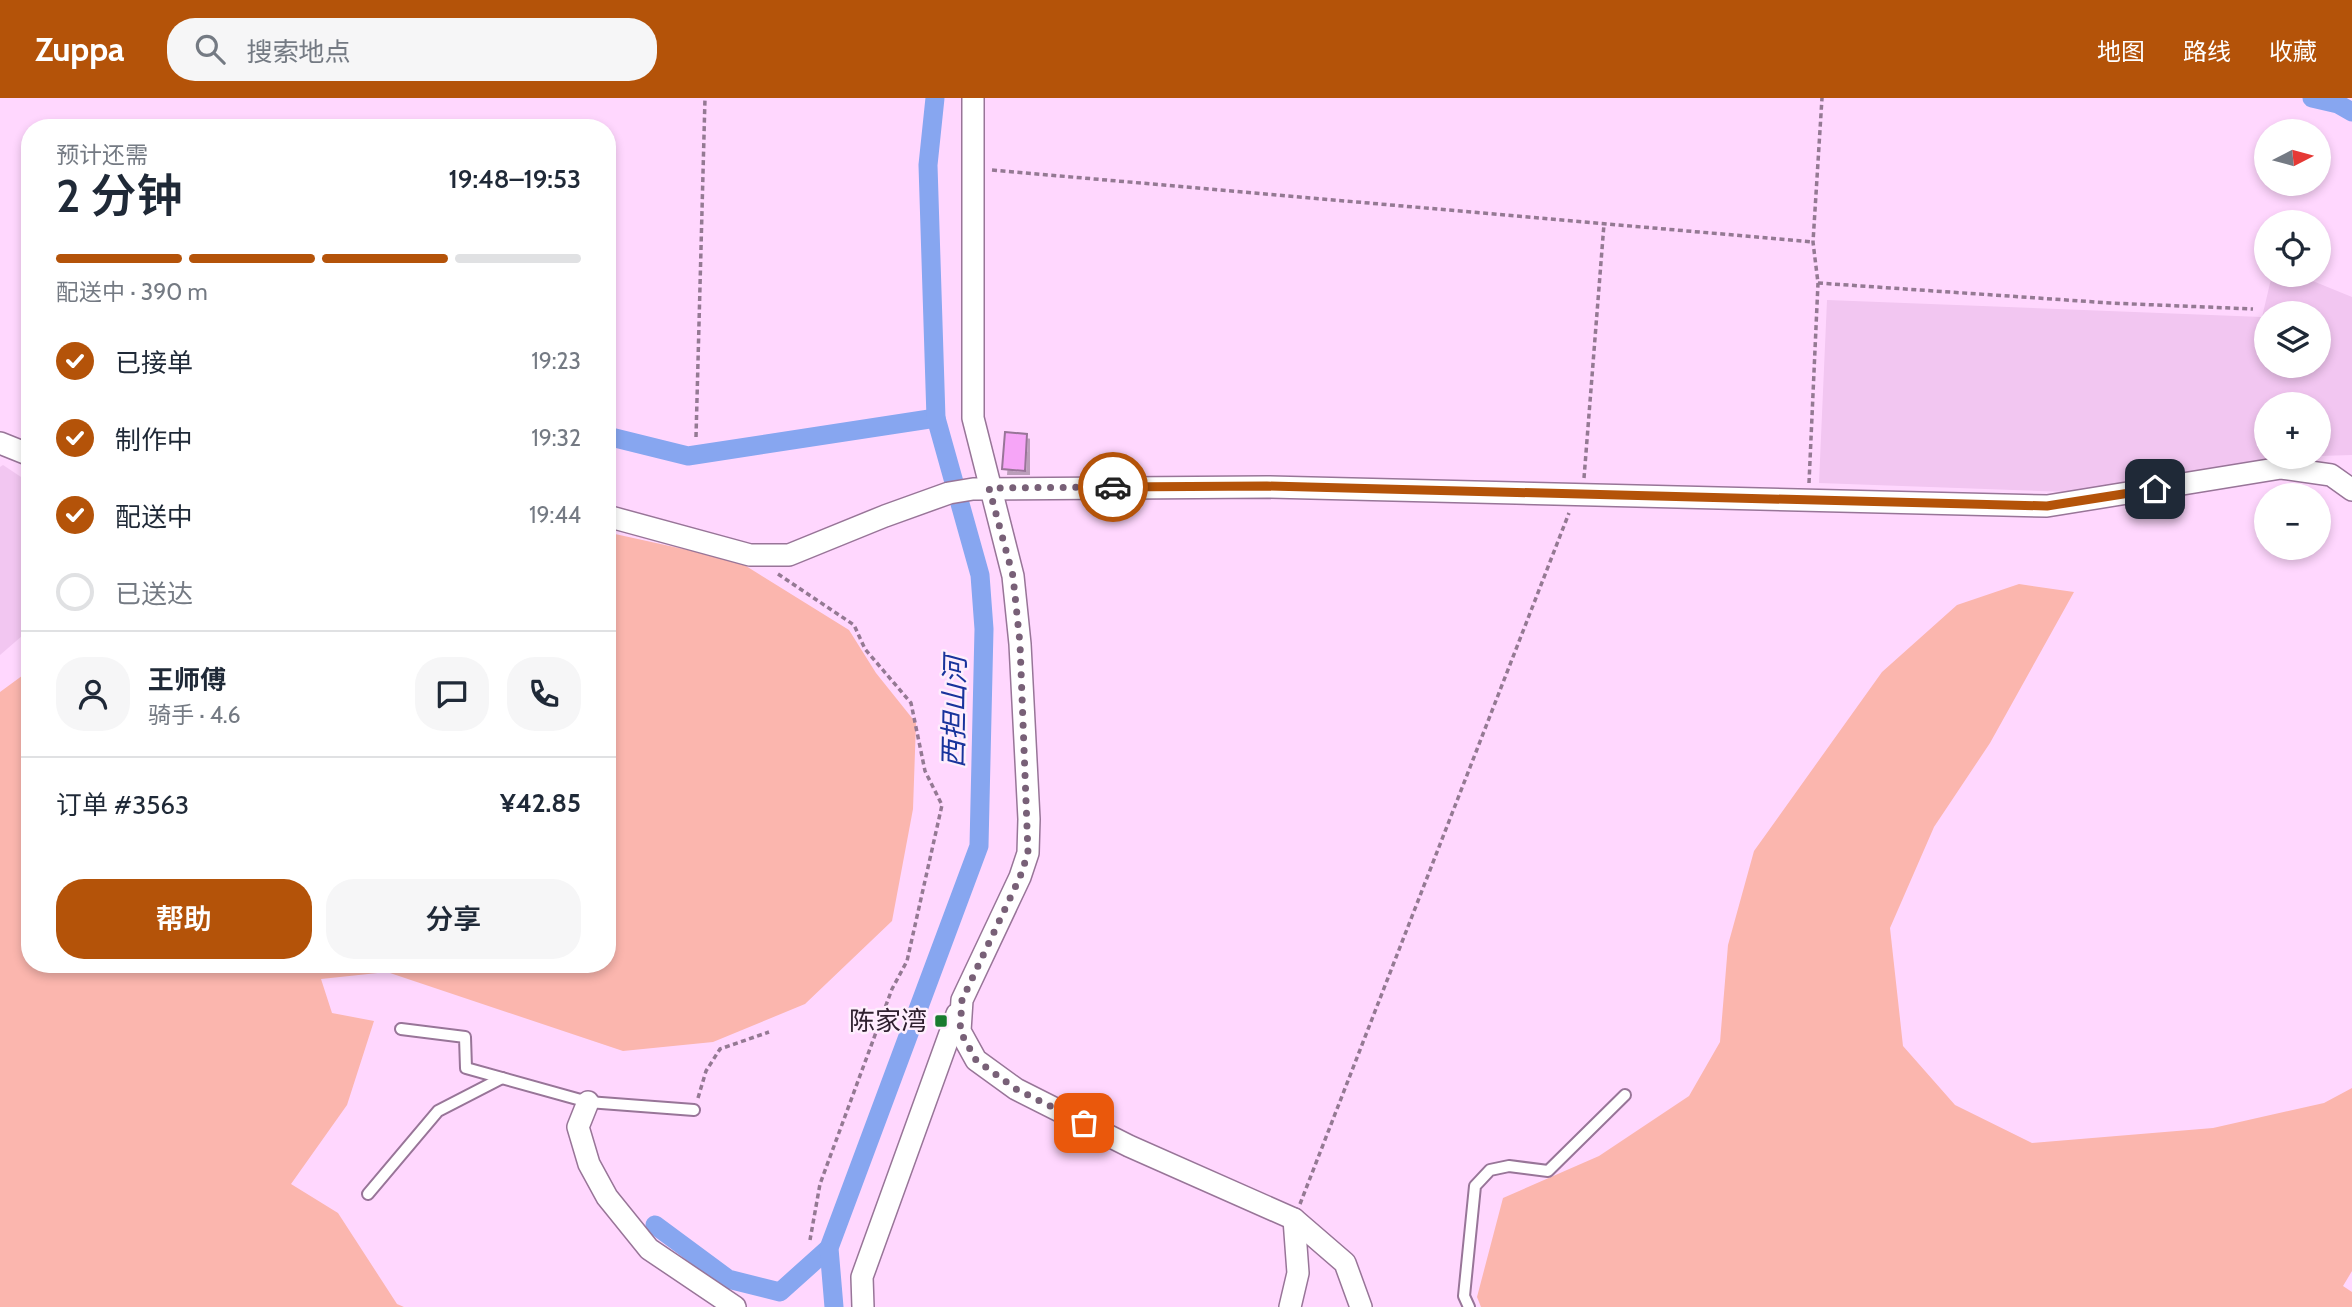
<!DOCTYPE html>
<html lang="zh">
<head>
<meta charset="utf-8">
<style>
  body { margin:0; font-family:Cabin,"Noto Sans SC",sans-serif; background:#f6f6f7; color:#1f2937; height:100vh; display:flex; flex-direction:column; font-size:26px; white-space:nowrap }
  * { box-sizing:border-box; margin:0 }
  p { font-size:23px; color:#747a83 }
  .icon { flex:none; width:38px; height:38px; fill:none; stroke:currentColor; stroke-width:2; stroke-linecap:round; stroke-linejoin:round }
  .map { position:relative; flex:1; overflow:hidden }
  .details { position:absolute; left:21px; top:21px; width:595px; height:854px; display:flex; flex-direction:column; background:#fff; border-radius:28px; box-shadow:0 4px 10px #0003 }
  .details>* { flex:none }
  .needle { width:46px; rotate:84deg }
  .fabs { position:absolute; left:2254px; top:21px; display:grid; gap:14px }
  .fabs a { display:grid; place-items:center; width:77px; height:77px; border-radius:50%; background:#fff; box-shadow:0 4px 10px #0003; font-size:35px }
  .pin { position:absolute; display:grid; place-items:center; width:60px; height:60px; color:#fff; margin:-30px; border-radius:14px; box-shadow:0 4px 10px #0006 }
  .courier { position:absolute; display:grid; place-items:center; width:70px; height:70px; margin:-35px; border:5px solid #b45309; border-radius:50%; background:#fff; color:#222; box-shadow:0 2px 9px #0007 }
  .head em { font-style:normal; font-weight:600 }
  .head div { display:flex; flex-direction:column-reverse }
  .head { display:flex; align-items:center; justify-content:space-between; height:119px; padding:0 35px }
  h1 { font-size:46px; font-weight:600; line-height:52px }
  .bar { display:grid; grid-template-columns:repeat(4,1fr); gap:10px 7px; align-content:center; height:84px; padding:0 35px }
  .bar i { height:9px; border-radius:5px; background:#e0e1e3 }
  .bar .active { background:#b45309 }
  .bar p { grid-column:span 4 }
  .line { display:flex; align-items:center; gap:18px; padding:0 35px; border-top:2px solid #e0e1e3 }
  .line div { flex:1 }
  .round { display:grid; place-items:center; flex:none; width:74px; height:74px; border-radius:28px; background:#f6f6f7 }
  ol { padding:0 35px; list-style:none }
  li { display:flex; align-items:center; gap:21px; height:77px }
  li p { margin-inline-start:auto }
  li .icon { padding:7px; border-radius:50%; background:#b45309; color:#fff; stroke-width:4 }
  li:last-child { color:#747a83 }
  li i { width:38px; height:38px; border:4px solid #e0e1e3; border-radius:50% }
  .button { display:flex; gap:14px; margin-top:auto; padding:14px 35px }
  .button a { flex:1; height:80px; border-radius:28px; background:#b45309; color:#fff; font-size:28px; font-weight:600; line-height:80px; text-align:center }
  .button a+a { background:#f6f6f7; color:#1f2937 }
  header { display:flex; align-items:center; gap:42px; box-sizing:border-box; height:98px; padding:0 35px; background:#b45309; color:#fff }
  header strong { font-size:33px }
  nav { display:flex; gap:38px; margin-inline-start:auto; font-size:24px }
  .search { width:490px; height:63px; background:#f6f6f7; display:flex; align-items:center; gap:18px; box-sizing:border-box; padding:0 24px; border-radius:28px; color:#747a83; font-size:26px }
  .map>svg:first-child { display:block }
</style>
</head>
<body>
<header>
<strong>Zuppa</strong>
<div class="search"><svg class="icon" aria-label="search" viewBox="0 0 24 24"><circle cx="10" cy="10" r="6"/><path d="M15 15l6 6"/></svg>搜索地点</div>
<nav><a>地图</a><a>路线</a><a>收藏</a></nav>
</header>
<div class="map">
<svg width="2352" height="1209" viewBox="0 0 2352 1209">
  <defs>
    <filter id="shadow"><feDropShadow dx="6" dy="6" stdDeviation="0" flood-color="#0004"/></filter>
  </defs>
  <rect width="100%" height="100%" fill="#ffd7fe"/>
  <g fill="#f2c6f1" fill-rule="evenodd">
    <path d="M2272 177H2298L2352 199V357L2319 358V306H2266V359H2309L2069 394 1819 385 1827 202 2262 219ZM2266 215H2319V268H2266Z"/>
    <polygon points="3,367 30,385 30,531 0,557 0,369"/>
  </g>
  <g fill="#fbb6ae">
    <polygon points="615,436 738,463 849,532 876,575 916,625 913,711 892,823 805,906 713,944 623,953 387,874 321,881 332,915 374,923 347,1007 291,1086 338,1115 397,1206 404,1209 0,1209 0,594 30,572 30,866 607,866 607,439"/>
    <polygon points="2019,486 2074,494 1990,645 1934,729 1890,830 1903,948 1955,1007 2032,1045 2213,1030 2324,1005 2352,990 2352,1173 2343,1188 2352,1194 2352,1209 1481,1209 1477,1199 1503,1100 1599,1058 1689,998 1720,944 1728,847 1754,753 1882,574 1957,507"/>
  </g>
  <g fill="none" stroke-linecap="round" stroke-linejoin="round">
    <g stroke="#87a6f0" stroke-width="19">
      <polyline points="2312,0 2338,6 2352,14"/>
      <polyline points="607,338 688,358 936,320"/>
      <polyline points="655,1127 728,1181 780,1194 829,1150"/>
      <polyline points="834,1209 829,1150 979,748 984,531 980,477 936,320 928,67 935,0"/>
    </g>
  </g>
  <polygon fill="#f6a5f7" stroke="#987598" stroke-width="2" filter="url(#shadow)" points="1005,334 1027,336 1025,373 1002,371"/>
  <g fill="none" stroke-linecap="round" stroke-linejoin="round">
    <defs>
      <g id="service">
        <polyline points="401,931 465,939 466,970 588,1004 694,1012"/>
        <polyline points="368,1096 438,1013 502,980"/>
        <polyline points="1469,1209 1464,1198 1475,1088 1490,1072 1509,1068 1548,1073 1625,997"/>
      </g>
      <g id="minor">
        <polyline points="973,0 973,320 1013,478 1020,546 1029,721 1028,755 1020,779 962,902 960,933 976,962 1016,991 1129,1048 1294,1121 1345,1165 1361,1209"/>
        <polyline points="0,345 30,357"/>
        <polyline points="607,418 750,457 789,457 885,418 949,395 973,391 1267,389 2047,408 2281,370 2331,377 2352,392"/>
        <polyline points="588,1004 578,1029 589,1066 607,1099 649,1151 735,1209"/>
        <polyline points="863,1209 862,1179 957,916"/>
        <polyline points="1290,1209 1298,1175 1294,1121"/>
      </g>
    </defs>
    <use href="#service" stroke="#987598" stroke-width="14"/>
    <use href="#minor" stroke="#987598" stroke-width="24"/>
    <g stroke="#947993" stroke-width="3.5" stroke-dasharray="5 3.5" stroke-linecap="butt">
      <polyline points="992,72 1813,144"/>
      <polyline points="1818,185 2110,205 2253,211"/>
      <polyline points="696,339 705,0"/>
      <polyline points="1584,380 1604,126"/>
      <polyline points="1809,385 1818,185 1813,144 1822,0"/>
      <polyline points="778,476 854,527 865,551 911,605 925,673 942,707 907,863 892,891 820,1086 810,1142"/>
      <polyline points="698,1000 706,973 720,951 769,934"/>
      <polyline points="1300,1106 1569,415"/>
    </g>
    <use href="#service" stroke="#fff" stroke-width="10"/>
    <use href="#minor" stroke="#fff" stroke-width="21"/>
  </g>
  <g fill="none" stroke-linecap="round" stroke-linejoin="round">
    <polyline stroke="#786077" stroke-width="7" stroke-dasharray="0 12.6" points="1084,1025 1016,991 976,962 960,933 962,902 1020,779 1028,755 1020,546 1013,478 989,390 1113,389"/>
    <polyline stroke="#b45309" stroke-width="9" points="1113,389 1267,388 2047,408 2155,391"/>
  </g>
  <rect fill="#197c2f" stroke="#feeefd" stroke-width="2.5" x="934" y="916" width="14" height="14" rx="3.5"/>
  <g text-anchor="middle" stroke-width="5" stroke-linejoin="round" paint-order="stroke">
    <g font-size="26" fill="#2f202f" stroke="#feeefd" text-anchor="end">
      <text x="927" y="932">陈家湾</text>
    </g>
    <g font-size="28" font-style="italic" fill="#19349c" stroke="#feeefd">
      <text transform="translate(954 614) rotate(-89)" y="10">西担山河</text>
    </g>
  </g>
</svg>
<div class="fabs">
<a><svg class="needle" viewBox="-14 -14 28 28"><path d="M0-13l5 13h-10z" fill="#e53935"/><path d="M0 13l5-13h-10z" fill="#747a83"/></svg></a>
<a><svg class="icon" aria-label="locate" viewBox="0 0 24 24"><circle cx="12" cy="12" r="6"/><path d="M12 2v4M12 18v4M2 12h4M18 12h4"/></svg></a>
<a><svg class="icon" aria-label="layers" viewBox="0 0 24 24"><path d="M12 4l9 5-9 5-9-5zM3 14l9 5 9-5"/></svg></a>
<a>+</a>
<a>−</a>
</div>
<div class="pin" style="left:1084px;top:1025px;background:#ea580c"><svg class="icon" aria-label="bag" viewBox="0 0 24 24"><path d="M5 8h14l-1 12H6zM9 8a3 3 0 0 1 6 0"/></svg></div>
<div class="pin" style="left:2155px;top:391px;background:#1f2937"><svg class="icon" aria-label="home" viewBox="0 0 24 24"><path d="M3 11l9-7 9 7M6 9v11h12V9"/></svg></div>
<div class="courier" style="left:1113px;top:389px"><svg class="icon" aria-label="car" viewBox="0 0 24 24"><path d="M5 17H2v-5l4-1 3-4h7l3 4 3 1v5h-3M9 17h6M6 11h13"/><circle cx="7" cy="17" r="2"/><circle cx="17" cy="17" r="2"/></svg></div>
<section class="details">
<div class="head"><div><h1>2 分钟</h1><p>预计还需</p></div><em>19:48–19:53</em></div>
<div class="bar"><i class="active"></i><i class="active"></i><i class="active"></i><i></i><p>配送中 · 390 m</p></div>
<ol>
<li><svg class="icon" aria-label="check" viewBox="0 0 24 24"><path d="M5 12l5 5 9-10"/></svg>已接单<p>19:23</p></li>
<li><svg class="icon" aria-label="check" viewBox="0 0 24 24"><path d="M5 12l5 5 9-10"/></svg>制作中<p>19:32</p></li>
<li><svg class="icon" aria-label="check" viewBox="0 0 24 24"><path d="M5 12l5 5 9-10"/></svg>配送中<p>19:44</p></li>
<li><i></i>已送达</li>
</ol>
<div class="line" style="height:126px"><a class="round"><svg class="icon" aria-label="person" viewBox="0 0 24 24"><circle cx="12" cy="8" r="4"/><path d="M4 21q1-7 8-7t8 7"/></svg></a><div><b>王师傅</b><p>骑手 · 4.6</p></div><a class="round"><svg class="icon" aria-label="chat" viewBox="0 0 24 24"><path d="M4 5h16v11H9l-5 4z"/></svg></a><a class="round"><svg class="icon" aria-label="phone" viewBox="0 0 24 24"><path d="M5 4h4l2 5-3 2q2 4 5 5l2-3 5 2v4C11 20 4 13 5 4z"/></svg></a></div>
<div class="line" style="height:91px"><div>订单 #3563</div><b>¥42.85</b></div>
<div class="button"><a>帮助</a><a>分享</a></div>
</section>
</div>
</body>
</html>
